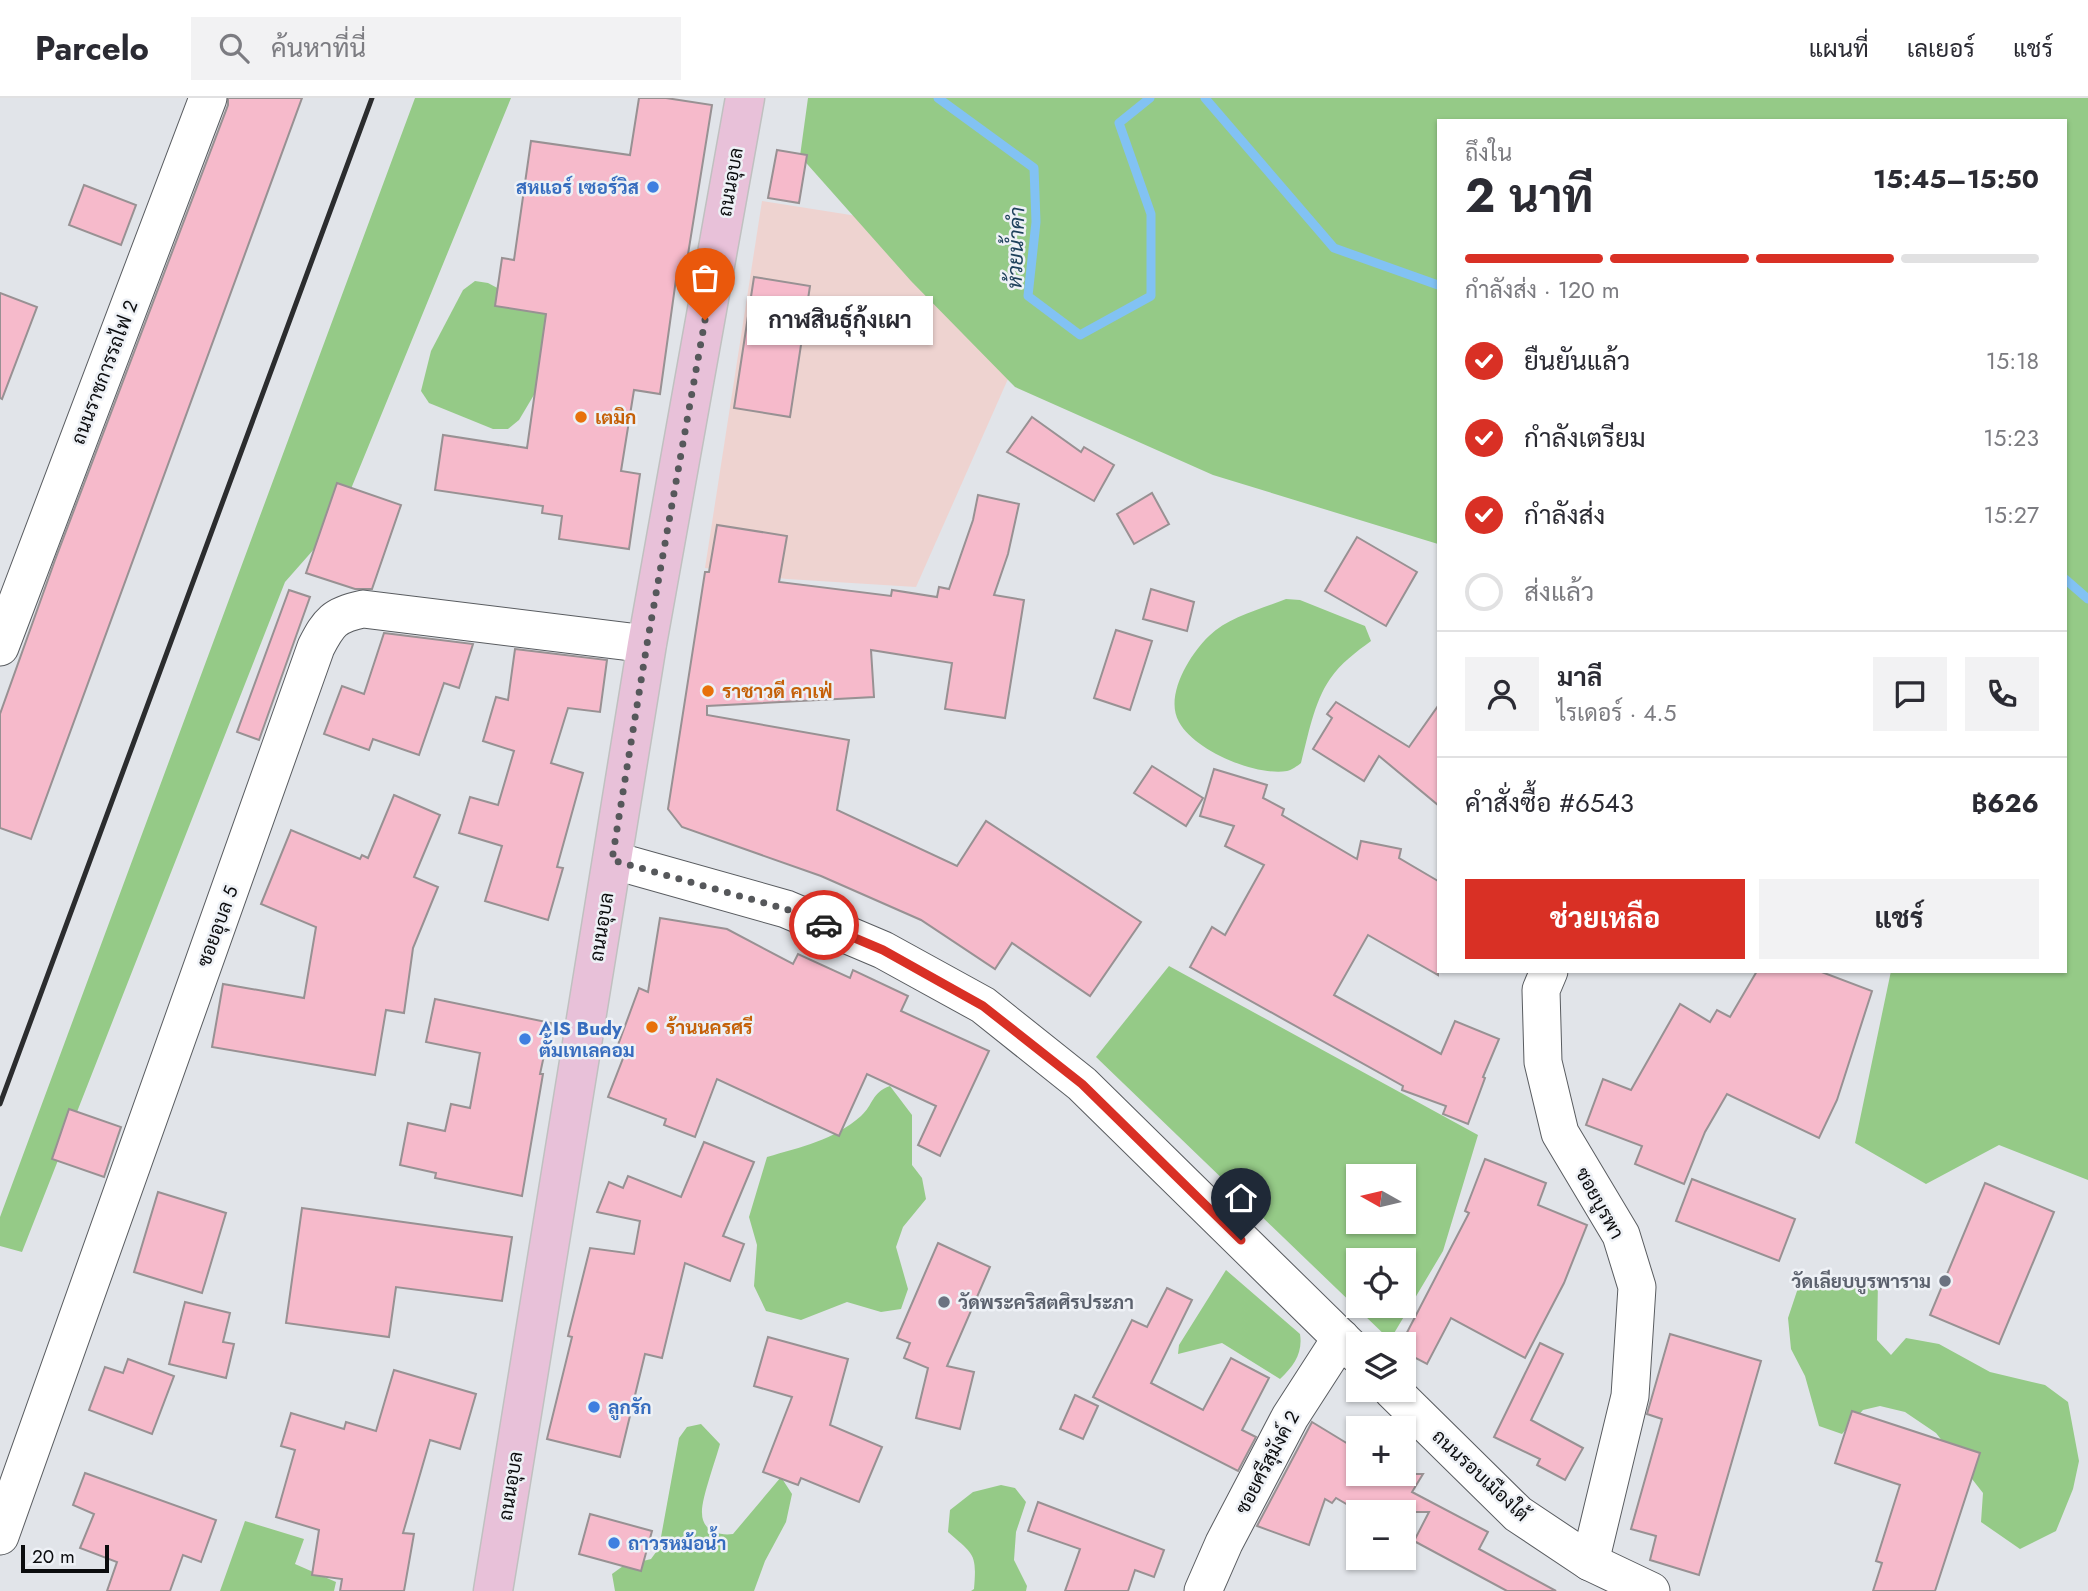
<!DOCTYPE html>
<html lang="th">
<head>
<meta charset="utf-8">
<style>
  body { margin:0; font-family:Jost,Sarabun,sans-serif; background:#f2f2f3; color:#2b2b33; height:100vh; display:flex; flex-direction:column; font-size:26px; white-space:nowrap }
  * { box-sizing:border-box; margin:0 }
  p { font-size:23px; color:#7c7c81 }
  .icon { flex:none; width:38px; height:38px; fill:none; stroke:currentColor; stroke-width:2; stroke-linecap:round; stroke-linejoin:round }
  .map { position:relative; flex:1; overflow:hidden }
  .details { position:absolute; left:1437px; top:21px; width:630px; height:854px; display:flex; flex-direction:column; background:#fff; border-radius:0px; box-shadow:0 2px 5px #0004 }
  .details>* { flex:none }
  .needle { width:46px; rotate:278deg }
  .fabs { position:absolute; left:1346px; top:1066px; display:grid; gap:14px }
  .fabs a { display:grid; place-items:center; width:70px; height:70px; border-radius:0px; background:#fff; box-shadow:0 2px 5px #0004; font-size:35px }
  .scale { position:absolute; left:21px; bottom:18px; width:88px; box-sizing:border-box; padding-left:7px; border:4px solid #0b0c0e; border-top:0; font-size:19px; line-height:24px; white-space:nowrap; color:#0b0c0e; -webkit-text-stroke:5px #eef1f6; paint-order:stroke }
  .pin { position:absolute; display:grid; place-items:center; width:60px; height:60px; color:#fff; margin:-72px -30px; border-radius:50% 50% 50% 0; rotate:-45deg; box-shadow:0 0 7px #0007 }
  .pin .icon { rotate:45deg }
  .courier { position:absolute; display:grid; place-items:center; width:70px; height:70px; margin:-35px; border:5px solid #d93025; border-radius:50%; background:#fff; color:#222; box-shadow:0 2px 9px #0007 }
  .bubble { position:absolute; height:49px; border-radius:0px; background:#fff; box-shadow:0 2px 5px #0004; font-size:23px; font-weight:700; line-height:49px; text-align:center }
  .overview em { font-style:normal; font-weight:700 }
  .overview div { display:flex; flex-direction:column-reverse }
  .overview { display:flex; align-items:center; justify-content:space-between; height:119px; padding:0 28px }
  h1 { font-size:46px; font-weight:700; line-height:52px }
  .bar { display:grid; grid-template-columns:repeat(4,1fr); gap:10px 7px; align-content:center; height:84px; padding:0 28px }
  .bar i { height:9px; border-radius:5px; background:#e1e1e2 }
  .bar .selected { background:#d93025 }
  .bar p { grid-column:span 4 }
  .line { display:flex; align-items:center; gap:18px; padding:0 28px; border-top:2px solid #e1e1e2 }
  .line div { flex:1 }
  .round { display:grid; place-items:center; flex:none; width:74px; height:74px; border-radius:0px; background:#f2f2f3 }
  ol { padding:0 28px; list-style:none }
  li { display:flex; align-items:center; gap:21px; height:77px }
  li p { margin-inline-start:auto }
  li .icon { padding:7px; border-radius:50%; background:#d93025; color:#fff; stroke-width:4 }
  li:last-child { color:#7c7c81 }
  li i { width:38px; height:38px; border:4px solid #e1e1e2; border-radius:50% }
  .cta { display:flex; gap:14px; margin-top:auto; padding:14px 28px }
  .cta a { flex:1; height:80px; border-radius:0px; background:#d93025; color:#fff; font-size:28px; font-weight:700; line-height:80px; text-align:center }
  .cta a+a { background:#f2f2f3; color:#2b2b33 }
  header { display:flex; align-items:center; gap:42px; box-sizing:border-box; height:98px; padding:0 35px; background:#fff; border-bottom:2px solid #e1e1e2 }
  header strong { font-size:33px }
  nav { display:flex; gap:38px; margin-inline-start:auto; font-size:24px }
  .search { width:490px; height:63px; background:#f2f2f3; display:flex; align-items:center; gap:18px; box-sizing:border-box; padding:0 24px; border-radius:0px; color:#7c7c81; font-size:26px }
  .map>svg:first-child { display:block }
</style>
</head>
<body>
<header>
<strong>Parcelo</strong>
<div class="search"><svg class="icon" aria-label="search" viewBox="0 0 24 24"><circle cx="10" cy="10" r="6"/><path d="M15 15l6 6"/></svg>ค้นหาที่นี่</div>
<nav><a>แผนที่</a><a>เลเยอร์</a><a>แชร์</a></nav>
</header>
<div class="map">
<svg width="2088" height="1493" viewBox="0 0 2088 1493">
  <rect width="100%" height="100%" fill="#e1e4e9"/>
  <polygon fill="#eed3d0" points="762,103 895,124 1027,238 916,489 787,481 705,470"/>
  <g fill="#95ca87" fill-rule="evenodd">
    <polygon points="415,0 511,0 337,425 285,484 22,1154 0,1148 0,1119"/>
    <polygon points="808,0 2088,0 2088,1082 1999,1047 1926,1086 1855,1045 1891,873 2065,873 2065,23 1438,23 1438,446 1213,377 1015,289 911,183 800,58"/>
    <polygon points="475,183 488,185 546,216 541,285 519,322 508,331 493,331 429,305 421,293 431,253 463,192"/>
    <path d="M1286 501 1300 502 1365 528 1371 543C1356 554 1341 565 1330 581 1314 604 1308 638 1301 665 1297 668 1292 672 1287 673 1255 678 1195 653 1179 624 1164 598 1190 556 1209 538 1228 519 1261 511 1286 501Z"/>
    <path d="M1169 868 1478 1037 1443 1153 1390 1242 1096 959ZM1404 1078V1124H1358V1078ZM1404 1162V1208H1358V1162Z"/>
    <path d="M890 988 912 1017V1067L922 1080 926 1101 903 1129 896 1149 908 1191 901 1211 881 1214 847 1204 801 1222 766 1213 754 1188 757 1147 749 1119 767 1059C801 1049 834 1042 861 1018 874 1006 871 995 890 988Z"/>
    <path d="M1226 1172 1300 1236C1303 1255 1294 1268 1280 1281L1222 1245 1178 1256 1179 1247Z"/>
    <polygon points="1801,1181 1878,1181 1877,1242 1891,1257 1906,1240 1939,1246 1990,1274 2045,1287 2068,1304 2079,1363 2073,1391 2056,1433 2020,1451 1981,1424 1983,1395 1936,1335 1905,1314 1880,1308 1863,1312 1842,1336 1819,1328 1805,1278 1791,1251 1788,1220"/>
    <path d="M701 1326 720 1346C716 1361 701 1402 702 1415 702 1433 719 1438 733 1436L781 1379 792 1396 786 1424 765 1463 754 1493H615L612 1476 623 1468 651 1461 659 1450 679 1340 687 1329Z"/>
    <path d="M1001 1387 1015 1390 1026 1404 1016 1434 1014 1462 1027 1488 1026 1493H971L974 1491C977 1455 974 1457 948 1434L950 1412 973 1394Z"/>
    <polygon points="245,1423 304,1441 295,1466 336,1484 334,1493 220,1493"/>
  </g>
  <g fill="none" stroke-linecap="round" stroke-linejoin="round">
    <g stroke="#82c2f3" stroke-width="9">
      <polyline points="938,0 1034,70 1036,124 1028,198 1080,237 1151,198 1151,116 1119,25 1150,0"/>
      <polyline points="1205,0 1334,150 1438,187"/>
      <polyline points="2065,481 2088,501"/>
    </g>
  </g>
  <g fill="#f6bacb" stroke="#989193" stroke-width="2">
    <polygon points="228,0 302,0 31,741 0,730 0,616 55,462 228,7"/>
    <polygon points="639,0 666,0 712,7 685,175 677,174 660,296 634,292 621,373 640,376 629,451 559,441 562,418 542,415 543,408 435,392 443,337 527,350 546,216 495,208 502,160 514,162 531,43 630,57"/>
    <polygon points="777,52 807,57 799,105 768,100"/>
    <polygon points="84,87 136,107 121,147 69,127"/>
    <polygon points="754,179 810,188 790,319 734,310"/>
    <polygon points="0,195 37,209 2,301 0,300"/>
    <polygon points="1032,319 1081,354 1084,349 1114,367 1094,403 1007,354"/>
    <polygon points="337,385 401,407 372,491 355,491 306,475"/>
    <polygon points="1152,395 1169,426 1134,446 1117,416"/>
    <polygon points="978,397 1019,406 1008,456 994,497 1024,502 1005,620 945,611 952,565 871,552 874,599 707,608 707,617 849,642 837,712 957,768 986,723 1141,824 1090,898 1012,845 995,871 921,822 821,778 682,729 668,711 705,474 709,474 717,427 787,438 779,484 891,498 892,492 937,499 939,489 949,491 973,422"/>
    <polygon points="1357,439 1417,474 1386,528 1325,493"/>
    <polygon points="1151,491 1194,504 1187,533 1143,521"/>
    <polygon points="289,492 310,499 259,642 237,634"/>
    <polygon points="1116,532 1152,543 1130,612 1094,600"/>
    <polygon points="384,535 473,546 459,590 444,585 419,657 373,641 369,652 324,636 342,588 364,596"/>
    <polygon points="515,551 607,562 600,614 568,610 551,665 583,675 557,769 563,770 548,822 485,803 502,748 459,735 470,699 498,707 514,653 483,643 496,599 508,602"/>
    <polygon points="1336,604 1409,649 1438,608 1438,707 1379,658 1364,683 1313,651 1332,620 1327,616"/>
    <polygon points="1152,668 1203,700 1186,728 1134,695"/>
    <polygon points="1214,671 1267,687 1263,700 1284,711 1282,717 1357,761 1361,743 1401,751 1399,760 1438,783 1438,877 1368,837 1334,897 1441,956 1455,923 1499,941 1483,979 1485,980 1468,1026 1443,1016 1446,1008 1402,992 1403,988 1190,869 1212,829 1225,837 1264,767 1225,748 1234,728 1200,718"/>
    <polygon points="394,697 440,717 414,779 438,789 413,850 404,915 386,912 375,977 212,949 223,886 304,900 316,829 261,806 291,732 360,761 362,757 368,760"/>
    <polygon points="660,820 727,831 793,866 798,856 850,880 853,872 908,898 901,913 989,953 940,1058 918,1047 936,1008 867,976 839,1038 717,981 695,1039 664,1027 666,1021 608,999 627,950 618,947 639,890 648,894"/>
    <polygon points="1757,873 1819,873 1872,893 1837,1002 1819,1040 1727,996 1705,1034 1684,1086 1635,1066 1642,1048 1586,1027 1603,981 1631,992 1680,906 1710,924 1717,912 1730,919"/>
    <polygon points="435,901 551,925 540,976 543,976 522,1098 435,1080 436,1075 400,1067 408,1025 445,1033 451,1006 470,1010 480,955 426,944"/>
    <polygon points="69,1011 121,1029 104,1079 52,1061"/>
    <polygon points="704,1044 754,1064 723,1138 744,1146 730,1183 685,1165 662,1260 645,1256 620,1359 547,1341 572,1239 568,1238 590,1150 634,1156 640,1123 597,1114 609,1084 623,1090 628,1078 681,1099"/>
    <polygon points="1485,1061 1546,1085 1538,1107 1587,1127 1564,1185 1525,1260 1451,1220 1427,1266 1404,1254 1404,1246 1401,1246 1469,1115 1465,1113"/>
    <polygon points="1692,1081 1795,1121 1779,1163 1676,1123"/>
    <polygon points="1985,1085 2054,1114 1999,1246 1930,1217"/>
    <polygon points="158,1094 226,1115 202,1195 134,1174"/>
    <polygon points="302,1110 512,1139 502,1203 396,1189 389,1239 286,1225"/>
    <polygon points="938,1145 990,1169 947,1268 974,1274 960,1331 916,1320 928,1270 904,1260 910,1245 897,1240"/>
    <polygon points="1167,1190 1192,1202 1151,1285 1203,1312 1231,1260 1269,1280 1242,1332 1256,1339 1238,1373 1093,1299 1132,1222 1147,1229"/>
    <polygon points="185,1204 230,1215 223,1244 234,1246 226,1280 169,1266"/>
    <polygon points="1670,1236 1761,1263 1699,1477 1650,1462 1656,1438 1631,1431 1662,1321 1647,1316"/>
    <polygon points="768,1239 848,1261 830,1327 882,1349 859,1404 801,1380 798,1387 763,1374 792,1299 754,1288"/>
    <polygon points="1540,1245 1563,1256 1531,1322 1583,1350 1565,1382 1537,1367 1540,1361 1494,1339"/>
    <polygon points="128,1261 174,1278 152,1336 89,1312 105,1269 123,1275"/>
    <polygon points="394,1272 476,1296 460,1351 430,1342 403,1435 414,1436 404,1493 340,1493 342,1481 312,1477 319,1432 276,1419 295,1352 281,1348 291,1315 344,1331 346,1324 376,1333"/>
    <polygon points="1075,1297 1098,1308 1083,1341 1060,1331"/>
    <polygon points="1852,1313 1980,1355 1935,1493 1873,1493 1882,1465 1876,1463 1900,1387 1835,1365"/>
    <polygon points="1312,1324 1358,1352 1358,1376 1423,1376 1412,1394 1488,1434 1479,1451 1556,1493 1507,1493 1414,1443 1429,1414 1360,1414 1336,1400 1332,1405 1325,1401 1309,1447 1257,1428"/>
    <polygon points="85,1375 216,1422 201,1464 183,1457 170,1493 107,1493 117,1464 80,1450 94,1416 73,1407"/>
    <polygon points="1038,1404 1164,1452 1154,1479 1135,1472 1128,1493 1065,1493 1080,1451 1028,1433"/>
    <polygon points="590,1416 652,1433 641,1473 579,1456"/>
  </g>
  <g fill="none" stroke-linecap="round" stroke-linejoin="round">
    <defs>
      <g id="minor">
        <polyline points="0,549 208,0"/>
        <polyline points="612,762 786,811 883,852 983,907 1082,986 1358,1257"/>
        <polyline points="1549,873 1541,892 1543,964 1560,1035 1621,1137 1637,1189 1630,1298 1590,1464"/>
        <polyline points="1392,1292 1518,1416 1590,1464 1651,1493"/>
        <path d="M0 1438 316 549C329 524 334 517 363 511L647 546"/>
        <polyline points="1203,1493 1224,1445 1290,1319 1341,1240"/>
      </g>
      <polyline id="major" points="493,1493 647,546 745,0"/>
    </defs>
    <use href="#minor" stroke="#595c60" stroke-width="39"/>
    <use href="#major" stroke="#c0c0c0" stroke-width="41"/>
    <use href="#minor" stroke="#fff" stroke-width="37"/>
    <use href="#major" stroke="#e8c1d9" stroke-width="38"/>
    <polyline stroke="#2b2c2e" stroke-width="5" points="0,1006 372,0"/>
  </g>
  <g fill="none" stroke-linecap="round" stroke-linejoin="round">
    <polyline stroke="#56585b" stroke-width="7" stroke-dasharray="0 12.6" points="705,222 647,546 612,762 786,811 824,827"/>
    <polyline stroke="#d93025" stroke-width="9" points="824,827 883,852 983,908 1082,986 1241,1142"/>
  </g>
  <g fill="#3f7fe0" stroke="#eef1f6" stroke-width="2.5">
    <circle cx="653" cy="89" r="7"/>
    <circle cx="525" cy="941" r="7"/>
    <circle cx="594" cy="1309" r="7"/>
    <circle cx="614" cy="1445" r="7"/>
  </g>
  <g fill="#e8710a" stroke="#eef1f6" stroke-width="2.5">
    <circle cx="581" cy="319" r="7"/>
    <circle cx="708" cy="593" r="7"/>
    <circle cx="652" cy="929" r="7"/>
  </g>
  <g fill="#6b7280" stroke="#eef1f6" stroke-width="2.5">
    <circle cx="1945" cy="1183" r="7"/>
    <circle cx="944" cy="1204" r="7"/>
  </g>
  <g text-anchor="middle" stroke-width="5" stroke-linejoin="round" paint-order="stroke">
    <g font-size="19" fill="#0b0c0e" stroke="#eef1f6">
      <text transform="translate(730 84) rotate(-80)" y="7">ถนนอุบล</text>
      <text transform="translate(104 274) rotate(-69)" y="7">ถนนราชการรถไฟ 2</text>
      <text transform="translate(217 828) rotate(-70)" y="7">ซอยอุบล 5</text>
      <text transform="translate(601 829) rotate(-81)" y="7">ถนนอุบล</text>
      <text transform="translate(1600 1105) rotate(61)" y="7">ซอยบูรพา</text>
      <text transform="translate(1267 1364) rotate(-62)" y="7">ซอยศรีสุมังค์ 2</text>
      <text transform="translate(1481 1377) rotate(43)" y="7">ถนนรอบเมืองใต้</text>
      <text transform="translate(510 1388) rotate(-81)" y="7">ถนนอุบล</text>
    </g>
    <g font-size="19" font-weight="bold" fill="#366cbe" stroke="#eef1f6" text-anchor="start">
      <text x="639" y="96" text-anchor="end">สหแอร์ เซอร์วิส</text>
      <text x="539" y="937">AIS Budy<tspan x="539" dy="22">ตั้มเทเลคอม</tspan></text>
      <text x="608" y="1316">ลูกรัก</text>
      <text x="628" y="1452">ถาวรหม้อน้ำ</text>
    </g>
    <g font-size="19" font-weight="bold" fill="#c56008" stroke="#eef1f6" text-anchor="start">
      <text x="595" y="326">เตมิก</text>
      <text x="722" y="600">ราชาวดี คาเฟ่</text>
      <text x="666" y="936">ร้านนครศรี</text>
    </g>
    <g font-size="19" font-weight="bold" fill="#5b616d" stroke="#eef1f6" text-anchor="end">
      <text x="1931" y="1190">วัดเลียบบูรพาราม</text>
      <text x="958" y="1211" text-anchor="start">วัดพระคริสตศิรประภา</text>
    </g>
    <g font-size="21" font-style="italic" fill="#1e415b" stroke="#eef1f6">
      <text transform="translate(1016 150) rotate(-88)" y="7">ห้วยน้ำคำ</text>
    </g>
  </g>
</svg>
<div class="fabs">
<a><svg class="needle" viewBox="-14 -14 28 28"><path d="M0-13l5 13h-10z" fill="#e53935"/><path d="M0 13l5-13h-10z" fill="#7c7c81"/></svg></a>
<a><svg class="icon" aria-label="locate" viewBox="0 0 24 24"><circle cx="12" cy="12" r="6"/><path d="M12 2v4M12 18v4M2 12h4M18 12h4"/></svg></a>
<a><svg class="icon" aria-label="layers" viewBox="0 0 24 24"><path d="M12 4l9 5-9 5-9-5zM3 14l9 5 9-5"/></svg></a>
<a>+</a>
<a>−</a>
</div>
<div class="scale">20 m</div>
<div class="pin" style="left:705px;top:222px;background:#ea580c"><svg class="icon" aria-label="bag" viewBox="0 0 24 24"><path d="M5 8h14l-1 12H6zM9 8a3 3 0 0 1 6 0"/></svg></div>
<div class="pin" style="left:1241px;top:1142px;background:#1f2937"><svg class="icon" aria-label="home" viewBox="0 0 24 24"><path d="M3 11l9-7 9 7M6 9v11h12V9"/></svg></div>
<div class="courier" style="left:824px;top:827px"><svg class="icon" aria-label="car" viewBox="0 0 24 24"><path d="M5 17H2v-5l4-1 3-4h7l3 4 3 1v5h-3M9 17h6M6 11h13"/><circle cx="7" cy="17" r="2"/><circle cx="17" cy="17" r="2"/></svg></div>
<div class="bubble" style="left:747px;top:198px;width:186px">กาฬสินธุ์กุ้งเผา</div>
<section class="details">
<div class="overview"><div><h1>2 นาที</h1><p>ถึงใน</p></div><em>15:45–15:50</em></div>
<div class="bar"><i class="selected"></i><i class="selected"></i><i class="selected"></i><i></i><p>กำลังส่ง · 120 m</p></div>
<ol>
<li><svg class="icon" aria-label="check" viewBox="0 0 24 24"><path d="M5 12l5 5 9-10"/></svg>ยืนยันแล้ว<p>15:18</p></li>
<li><svg class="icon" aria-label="check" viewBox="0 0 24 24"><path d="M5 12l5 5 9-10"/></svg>กำลังเตรียม<p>15:23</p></li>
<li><svg class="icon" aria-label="check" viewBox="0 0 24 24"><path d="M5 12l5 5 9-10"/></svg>กำลังส่ง<p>15:27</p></li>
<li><i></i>ส่งแล้ว</li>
</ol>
<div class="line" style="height:126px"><a class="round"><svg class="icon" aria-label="person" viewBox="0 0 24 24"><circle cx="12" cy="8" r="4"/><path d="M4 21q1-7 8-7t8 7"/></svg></a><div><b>มาลี</b><p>ไรเดอร์ · 4.5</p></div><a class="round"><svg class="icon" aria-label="chat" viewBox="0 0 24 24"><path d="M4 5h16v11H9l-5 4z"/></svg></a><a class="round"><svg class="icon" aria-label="phone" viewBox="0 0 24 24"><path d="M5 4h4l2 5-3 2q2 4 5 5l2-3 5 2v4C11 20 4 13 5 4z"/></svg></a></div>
<div class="line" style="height:91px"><div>คำสั่งซื้อ #6543</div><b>฿626</b></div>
<div class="cta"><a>ช่วยเหลือ</a><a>แชร์</a></div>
</section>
</div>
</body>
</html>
